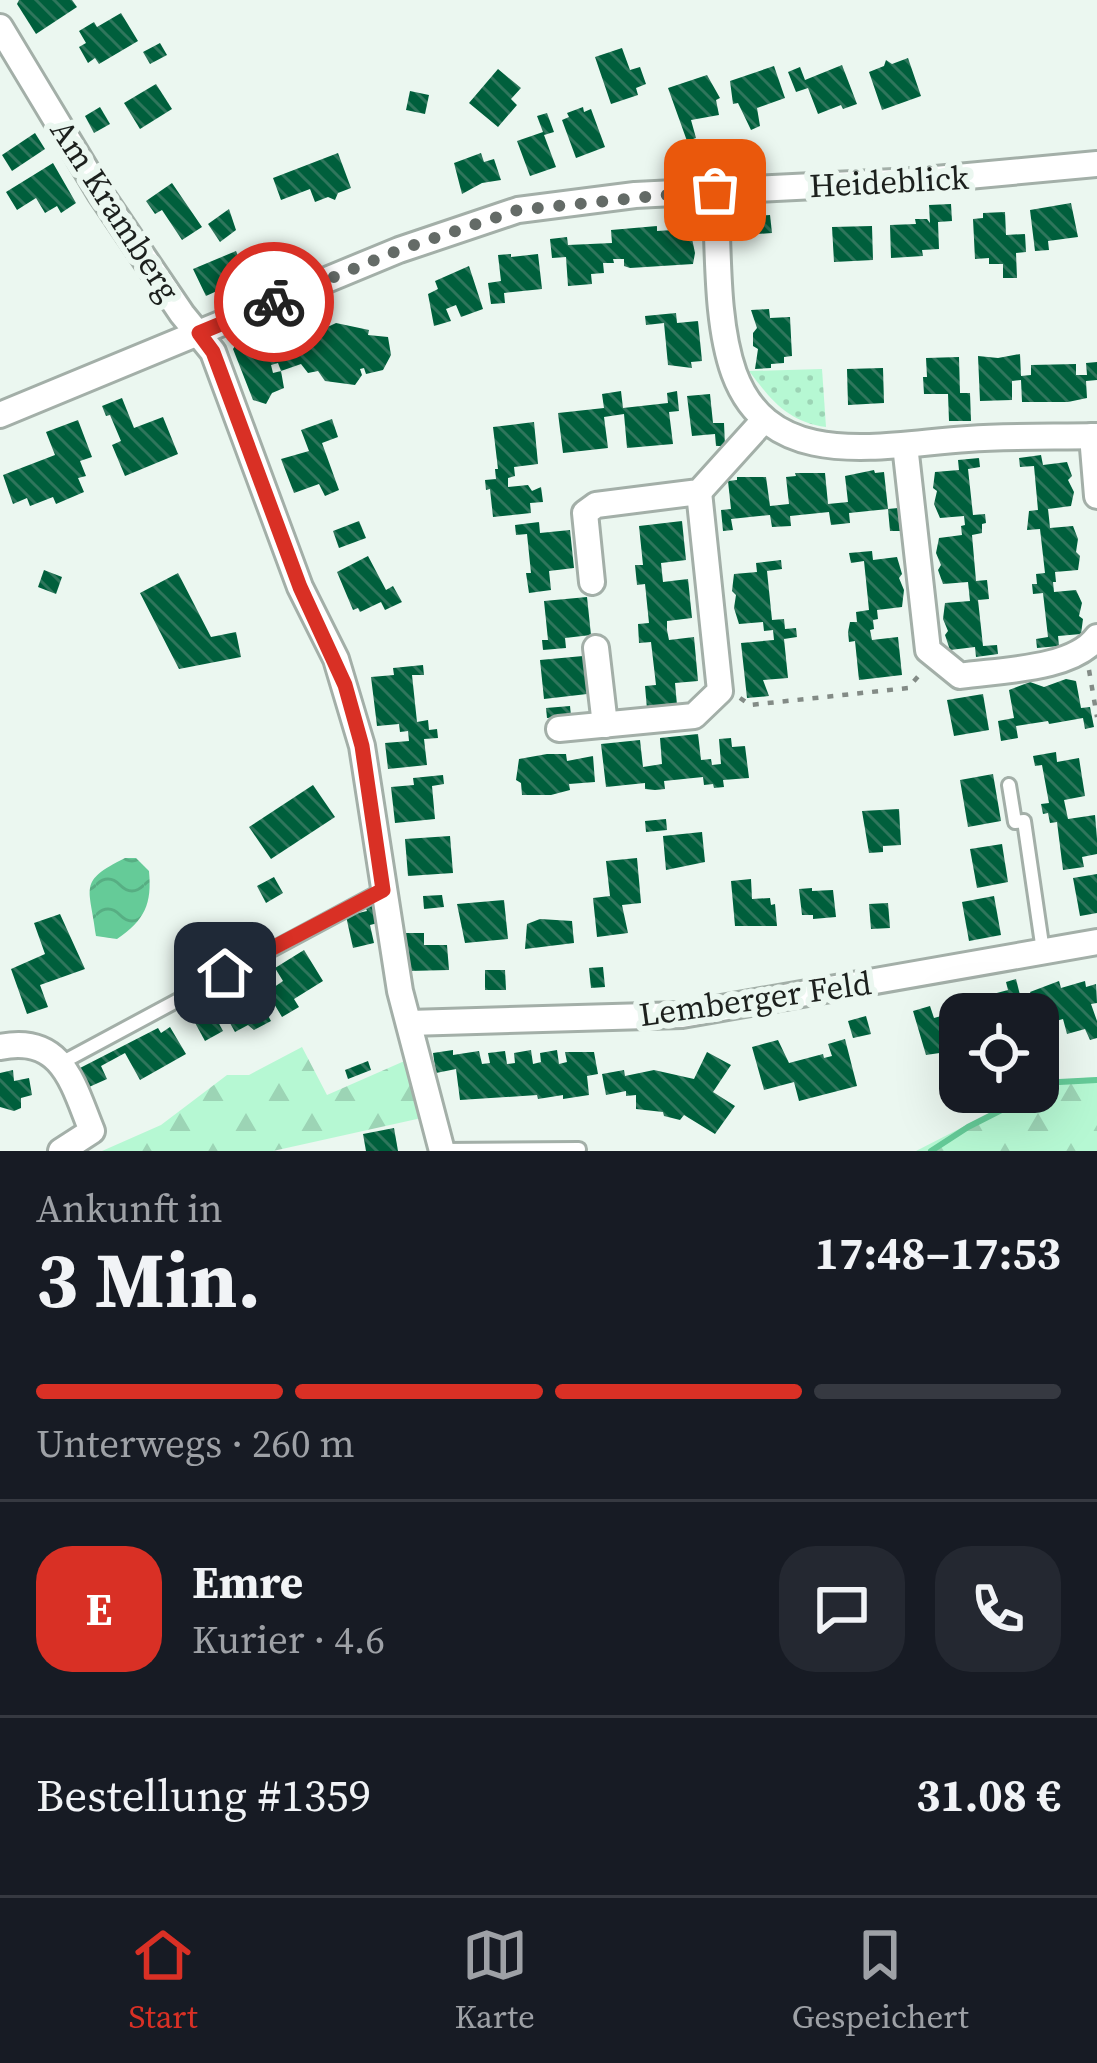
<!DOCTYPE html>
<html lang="de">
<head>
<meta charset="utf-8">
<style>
  body { margin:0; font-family:"Source Serif 4",serif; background:#242831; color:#f1f3f6; height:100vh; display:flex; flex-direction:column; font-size:45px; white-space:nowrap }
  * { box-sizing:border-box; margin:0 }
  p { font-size:39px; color:#9ea1a6 }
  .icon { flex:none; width:66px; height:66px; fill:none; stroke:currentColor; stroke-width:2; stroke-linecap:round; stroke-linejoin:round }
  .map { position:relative; height:1151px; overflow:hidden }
  .side { display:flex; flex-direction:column; background:#171b24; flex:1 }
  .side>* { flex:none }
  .fabs { position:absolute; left:939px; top:993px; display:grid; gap:24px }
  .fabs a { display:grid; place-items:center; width:120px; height:120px; border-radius:24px; background:#171b24; box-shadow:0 12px 48px #0002; font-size:60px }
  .pin { position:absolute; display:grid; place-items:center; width:102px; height:102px; color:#fff; margin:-51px; border-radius:24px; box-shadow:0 6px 18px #0006 }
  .courier { position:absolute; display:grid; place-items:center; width:120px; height:120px; margin:-60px; border:9px solid #d93025; border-radius:50%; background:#fff; color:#222; box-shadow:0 3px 15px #0007 }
  .headline em { font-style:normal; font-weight:700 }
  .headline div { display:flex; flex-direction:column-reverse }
  .headline { display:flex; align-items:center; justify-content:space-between; height:204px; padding:0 36px }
  h1 { font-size:78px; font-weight:700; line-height:90px }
  .bar { display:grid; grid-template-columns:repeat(4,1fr); gap:18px 12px; align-content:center; height:144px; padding:0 36px }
  .bar i { height:15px; border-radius:9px; background:#363941 }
  .bar .selected { background:#d93025 }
  .bar p { grid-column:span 4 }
  .line { display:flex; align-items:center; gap:30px; padding:0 36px; border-top:3px solid #363941 }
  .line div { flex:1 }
  .round { display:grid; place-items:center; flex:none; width:126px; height:126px; border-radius:36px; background:#242831 }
  .dock { display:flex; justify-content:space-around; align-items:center; height:168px; border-top:3px solid #363941; background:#171b24; font-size:33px; color:#9ea1a6 }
  .dock a { display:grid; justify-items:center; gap:6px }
  .dock .selected { color:#d93025 }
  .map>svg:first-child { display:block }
</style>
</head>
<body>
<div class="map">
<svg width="1097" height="1151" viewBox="0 0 1097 1151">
  <defs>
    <pattern id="grass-dots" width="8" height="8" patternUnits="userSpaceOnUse" patternTransform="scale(3)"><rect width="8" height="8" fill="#b6f8d3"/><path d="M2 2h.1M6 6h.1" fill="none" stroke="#9cd4b5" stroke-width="1.8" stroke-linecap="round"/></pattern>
    <pattern id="forest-firs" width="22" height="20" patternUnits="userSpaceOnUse" patternTransform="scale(3)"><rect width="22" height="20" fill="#b6f8d3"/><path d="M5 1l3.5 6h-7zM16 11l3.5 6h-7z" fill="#9cd4b5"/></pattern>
    <pattern id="water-waves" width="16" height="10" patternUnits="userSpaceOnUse" patternTransform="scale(3)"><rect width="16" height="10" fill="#65cb98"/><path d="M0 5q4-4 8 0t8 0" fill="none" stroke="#57ae83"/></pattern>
    <pattern id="building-back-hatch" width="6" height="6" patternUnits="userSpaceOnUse" patternTransform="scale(3)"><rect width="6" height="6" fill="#005f3c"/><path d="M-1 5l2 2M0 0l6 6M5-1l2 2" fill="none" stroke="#2f765c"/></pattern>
  </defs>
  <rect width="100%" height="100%" fill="#ebf7f0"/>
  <path fill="url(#grass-dots)" d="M822 369 826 427C788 422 771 400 749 371Z"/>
  <g fill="url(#forest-firs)">
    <polygon points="302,1047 327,1095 409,1059 426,1117 273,1151 102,1151 161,1125 227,1075 249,1075"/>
    <path d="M1097 1077V1151H916L1031 1092C1055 1081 1066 1079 1097 1077Z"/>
  </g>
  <path fill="url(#water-waves)" d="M125 858H136L149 871C152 904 145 920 117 939L96 936C90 886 77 882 125 858Z"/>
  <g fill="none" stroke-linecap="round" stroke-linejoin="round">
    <g stroke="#65cb98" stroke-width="6">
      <polyline points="1059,1082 1097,1080"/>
      <polyline points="931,1151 968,1127 1037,1092"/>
    </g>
  </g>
  <g fill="url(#building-back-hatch)">
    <polygon points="19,0 72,0 77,7 36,34 17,4"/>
    <polygon points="121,13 138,41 99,64 95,58 88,63 79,47 86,43 79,31 94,22 97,27"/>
    <polygon points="160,43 167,55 150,64 143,52"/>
    <polygon points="622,48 630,70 640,67 646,84 636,88 638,95 611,104 595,57"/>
    <polygon points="908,58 921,96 882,110 869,72 884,66 886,60 892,64"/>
    <polygon points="842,65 857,104 843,109 841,105 818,114 808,88 796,92 788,72 800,67 805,80"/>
    <polygon points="774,66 785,98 757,108 760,126 751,130 738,103 733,104 730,81"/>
    <polygon points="498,69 521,88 511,99 517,105 498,127 469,103"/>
    <polygon points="707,75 720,98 716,100 719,115 691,120 696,138 687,141 668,88"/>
    <polygon points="156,84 172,109 140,129 124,103"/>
    <polygon points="410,91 429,95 425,114 406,110"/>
    <polygon points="100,107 110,124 94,133 85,116"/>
    <polygon points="583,107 584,112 591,109 605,147 576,158 562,120 569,117 567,113"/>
    <polygon points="547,113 554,132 544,135 556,167 530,176 517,141 543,132 537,116"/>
    <polygon points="35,133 45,149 12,171 2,155"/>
    <polygon points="338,153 351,188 338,193 335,200 328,197 315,202 310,189 281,200 273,178"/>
    <polygon points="481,153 484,162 494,159 501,180 482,183 462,194 454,163"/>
    <polygon points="53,163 76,203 61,213 57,206 45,213 36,198 17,210 6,192"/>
    <polygon points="172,183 202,227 182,240 162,210 155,214 146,201"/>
    <polygon points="1071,203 1078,237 1048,241 1049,250 1035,251 1030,210"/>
    <polygon points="951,204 952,221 938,222 939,249 922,250 923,256 891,258 890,225 916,224 915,219 927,219 930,223 929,205"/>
    <polygon points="229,209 236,230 220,242 208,224"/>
    <polygon points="1005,212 1006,235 1025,234 1026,252 1016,253 1017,278 1003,278 1003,264 989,264 989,258 975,259 973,219 983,218 983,213"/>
    <polygon points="770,215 772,233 742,235 740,217"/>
    <polygon points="657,226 657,231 690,229 695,253 693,264 630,268 624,266 624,259 613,259 614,263 603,263 604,273 591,274 592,284 568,286 566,257 552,258 550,239 567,237 568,245 612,243 611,230"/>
    <polygon points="872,226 873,260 834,262 832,227"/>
    <polygon points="236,251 243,268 223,276 228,286 206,296 193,269"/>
    <polygon points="511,254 511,257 538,254 542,289 504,293 505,303 491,304 488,283 501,281 498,255"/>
    <polygon points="469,266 483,309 461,317 456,305 446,309 451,321 434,326 428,294 438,289 435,281"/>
    <polygon points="769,309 770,318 790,317 792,356 784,357 784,363 771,364 771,368 755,369 758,349 753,346 753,333 757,328 751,310"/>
    <polygon points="676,313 677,323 698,321 702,361 691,362 692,368 668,365 664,323 646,325 645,316"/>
    <polygon points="336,323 369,330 368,335 388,337 391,355 383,370 366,374 364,368 360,369 362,375 355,385 325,381 318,371 308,373 301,364 281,371 278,363 271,365 273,373 281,371 284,388 272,393 266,404 253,400 233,349 237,343 269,332 275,352"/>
    <polygon points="1020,354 1021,376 1031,375 1031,365 1076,364 1076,375 1087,375 1086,363 1097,362 1097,380 1086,381 1087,398 1068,402 1022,402 1021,380 1012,381 1012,400 980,401 978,356 998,358"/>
    <polygon points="959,357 960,393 970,393 971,421 949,421 948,394 924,394 923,377 927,377 926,358"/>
    <polygon points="883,368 884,403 848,405 847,369"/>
    <polygon points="621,391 623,408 668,403 667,393 677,391 679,411 669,412 673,444 627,448 624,414 604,417 608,448 563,453 558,413 604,408 602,394"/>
    <polygon points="710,394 713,423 724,423 725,446 716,446 715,434 692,436 687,396"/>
    <polygon points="122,398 134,428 163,417 178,454 125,476 112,445 121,441 110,415 106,416 102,406"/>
    <polygon points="332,419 338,437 322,443 339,490 325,496 319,484 294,493 281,459 309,451 301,430"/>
    <polygon points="78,420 92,457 80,461 86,476 78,478 84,492 56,504 53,497 30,506 27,498 13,504 3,475 55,455 46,432"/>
    <polygon points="534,422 538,464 514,467 515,476 508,478 508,487 528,485 532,491 541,487 543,502 530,503 531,513 493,517 490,489 486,490 485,480 496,479 495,469 498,469 493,427"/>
    <polygon points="1041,455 1043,465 1067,462 1072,476 1068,480 1074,492 1071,506 1048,509 1049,518 1050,528 1073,526 1078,539 1076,552 1080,556 1078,570 1055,572 1056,582 1053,582 1054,592 1076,590 1082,603 1079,616 1083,619 1081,634 1058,636 1059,646 1037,648 1036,639 1048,637 1043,593 1033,594 1032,584 1037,584 1036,574 1045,573 1040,529 1027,530 1029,511 1038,510 1034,466 1020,467 1019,458"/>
    <polygon points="979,458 980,467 968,469 973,515 985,514 986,523 982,524 982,533 972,535 976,581 987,580 988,589 989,599 978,600 983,646 997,645 998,654 976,657 975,647 950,650 945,635 948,631 943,619 945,603 970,601 968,582 943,584 938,570 941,565 936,553 939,538 962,535 961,526 965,525 964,516 940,518 934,504 937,491 933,488 935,472 959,470 958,460"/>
    <polygon points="874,470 875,473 884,472 888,509 898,508 900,531 890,531 888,509 849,513 850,523 831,525 829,512 790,516 791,526 772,527 770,515 731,519 733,530 723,531 721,510 731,509 728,481 737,480 737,477 766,477 770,506 789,504 786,477 796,476 795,473 825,473 828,504 848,502 845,476"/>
    <polygon points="359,521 366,538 339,548 333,531"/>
    <polygon points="682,521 686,560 661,563 663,582 688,579 692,618 667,621 667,630 669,640 694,637 698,681 675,683 677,705 647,709 645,686 656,685 651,642 639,643 638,624 649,623 645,584 637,585 635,565 643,565 639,526"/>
    <polygon points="539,522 540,533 570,530 574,568 549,571 551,590 529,593 526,573 531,573 527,534 516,535 515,525"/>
    <polygon points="872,551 873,560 897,557 902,574 899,578 904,590 902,607 877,610 878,619 873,620 874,629 870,630 872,640 898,637 902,675 859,680 855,641 849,642 848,632 850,622 857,622 856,612 869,610 864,561 851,563 849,553"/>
    <polygon points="368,556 386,590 393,586 402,602 385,610 381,602 360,612 358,608 353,610 337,572"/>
    <polygon points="781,560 782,569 767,571 772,620 784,619 785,629 796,628 797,637 784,639 788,678 763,680 769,696 747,698 741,643 774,640 773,630 764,631 763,622 739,624 734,608 736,595 732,591 734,574 757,572 756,563"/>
    <polygon points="44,570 62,577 56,594 38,587"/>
    <polygon points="178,573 211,637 236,632 241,657 179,669 140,593"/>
    <polygon points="587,597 591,635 565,638 566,648 543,650 542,640 548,640 544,601"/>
    <polygon points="583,656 587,694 544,699 540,660"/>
    <polygon points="423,665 424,675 412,675 417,722 428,720 429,730 437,729 438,738 424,739 427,765 388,769 385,743 409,741 408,731 400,732 399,724 377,726 371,677 394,675 393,668"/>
    <polygon points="1066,679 1076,681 1081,708 1090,707 1094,727 1085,729 1083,718 1049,724 1048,721 1016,726 1018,738 1001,741 998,721 1014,718 1009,690 1030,682 1044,687"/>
    <polygon points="983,694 989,730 954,736 947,700"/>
    <polygon points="570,706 571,716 547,718 546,708"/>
    <polygon points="698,734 701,760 711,759 712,765 721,764 719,739 731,738 732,747 745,746 749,778 723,780 724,787 714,788 713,784 704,785 703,777 664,781 665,789 655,790 645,789 645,783 606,787 601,744 640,740 643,767 662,764 660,738"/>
    <polygon points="1056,752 1057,762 1079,758 1085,796 1064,800 1068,819 1095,815 1097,839 1097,854 1082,857 1084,867 1063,870 1057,822 1050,823 1048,813 1043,814 1041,804 1049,803 1042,765 1035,766 1033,756"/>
    <polygon points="547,754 566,754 567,761 593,756 595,782 569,784 570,790 551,795 522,795 521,783 516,780 519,759"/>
    <polygon points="993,774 1001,821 968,827 960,780"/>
    <polygon points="443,775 444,784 432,786 435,819 395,823 391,787 414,785 413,778"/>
    <polygon points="313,785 335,817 271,859 249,827"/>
    <polygon points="899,809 901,845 883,846 883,852 869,853 862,811"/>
    <polygon points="666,819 667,830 646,832 645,821"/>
    <polygon points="702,832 705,862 666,870 663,836"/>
    <polygon points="450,836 453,873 408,876 405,839"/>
    <polygon points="1002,844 1008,882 977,888 970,849"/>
    <polygon points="637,858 641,903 622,905 628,933 597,937 593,898 610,896 606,861"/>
    <polygon points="1097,874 1097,913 1080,916 1073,878"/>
    <polygon points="274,877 283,893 266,903 257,886"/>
    <polygon points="751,879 752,899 770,898 771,905 775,904 777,926 735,926 731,881"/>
    <polygon points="812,888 812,891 833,890 836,917 813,919 813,915 802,915 799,889"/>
    <polygon points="442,895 444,907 424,909 423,896"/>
    <polygon points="994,896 1001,935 969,941 962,902"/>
    <polygon points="504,900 508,939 465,943 457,904"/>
    <polygon points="888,903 890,928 871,929 869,904"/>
    <polygon points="374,904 378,923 370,925 374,943 353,948 346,916 367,911 365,906"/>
    <polygon points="60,914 85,969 40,985 48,1007 27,1014 11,969 45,954 34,923"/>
    <polygon points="540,919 572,921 574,943 525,949 527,924"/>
    <polygon points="405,933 424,933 424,945 447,945 449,970 408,971"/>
    <polygon points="304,950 323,981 294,999 299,1007 282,1017 267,992 283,981 275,968"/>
    <polygon points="603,967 605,987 591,988 589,968"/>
    <polygon points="485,970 505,970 506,990 485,990"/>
    <polygon points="1016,979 1023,1007 1014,1010 1015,1014 960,1014 960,1050 926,1055 913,1011 930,1006 934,1018 966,1009 963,1002 1008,990 1006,982"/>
    <polygon points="1059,981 1061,988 1085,981 1086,987 1096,984 1097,1003 1091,1004 1097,1021 1097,1038 1090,1040 1085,1029 1067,1034 1063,1019 1049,1023 1047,1017 1038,1020 1030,992"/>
    <polygon points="250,982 271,1021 254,1030 248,1025 235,1032 221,1007 232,1001 232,992"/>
    <polygon points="211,1009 223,1031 205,1041 193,1019"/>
    <polygon points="866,1016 871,1034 853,1038 848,1021"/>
    <polygon points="170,1027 186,1054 140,1080 125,1053 101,1066 107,1079 89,1087 80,1068 158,1028 161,1033"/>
    <polygon points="845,1039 857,1086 799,1101 794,1082 764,1090 752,1047 778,1040 789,1063 823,1054 824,1058 832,1056 828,1044"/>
    <polygon points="453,1050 453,1055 479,1051 482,1064 490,1063 488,1053 505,1051 507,1064 515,1063 514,1053 531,1050 533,1064 541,1062 540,1053 557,1050 559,1064 567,1062 565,1052 594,1052 598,1074 587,1076 589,1095 563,1099 563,1095 538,1099 537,1095 460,1100 456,1069 436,1073 433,1053"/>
    <polygon points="707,1052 731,1065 713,1092 735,1106 715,1134 684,1115 680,1120 664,1116 663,1112 636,1109 636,1095 626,1096 626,1091 606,1095 602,1074 624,1070 625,1076 654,1070 694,1079"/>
    <polygon points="368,1061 371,1070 348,1079 345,1070"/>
    <polygon points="13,1070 14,1081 29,1078 32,1095 21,1098 21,1108 14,1111 0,1107 0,1073"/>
    <polygon points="394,1128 398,1151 366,1151 363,1134"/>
  </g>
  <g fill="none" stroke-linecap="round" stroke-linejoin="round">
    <defs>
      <g id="lane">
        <polyline points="1009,785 1015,822 1024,821 1043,951"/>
        <polyline points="63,1062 383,890"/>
        <polyline points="443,1150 579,1149"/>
      </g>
      <g id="street">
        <polyline points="0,27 100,193 182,314 213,352 300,587 336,659 362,746 400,991 442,1151"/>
        <path d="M715 190C719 246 715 320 734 373 771 474 884 444 968 439 1011 436 1054 437 1097 436"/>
        <polyline points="0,415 399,250 518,210 635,195 914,181 1097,164"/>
        <polyline points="1092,436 1097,496"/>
        <path d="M905 445 928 650 960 676C999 670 1073 670 1097 637"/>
        <polyline points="592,582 585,513 596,505 699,492 764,420"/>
        <polyline points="596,648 605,725"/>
        <polyline points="559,729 694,716 720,691 699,492"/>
        <polyline points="409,1023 682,1015 1097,942"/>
        <path d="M0 1047C63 1034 73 1085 92 1131L61 1151"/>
      </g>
    </defs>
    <use href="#lane" stroke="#a3afa8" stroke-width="18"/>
    <use href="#street" stroke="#a3afa8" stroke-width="30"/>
    <g stroke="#838b86" stroke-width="4.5" stroke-dasharray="6 9" stroke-linecap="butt">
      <polyline points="1089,670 1097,717"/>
      <polyline points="740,698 750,705 908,688 922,672"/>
    </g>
    <use href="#lane" stroke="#fff" stroke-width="12"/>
    <use href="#street" stroke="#fff" stroke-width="24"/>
  </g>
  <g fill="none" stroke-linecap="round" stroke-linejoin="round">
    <polyline stroke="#646b67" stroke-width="12" stroke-dasharray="0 21.6" points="274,302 399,250 518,210 715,190"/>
    <polyline stroke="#d93025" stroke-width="15" points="225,973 383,890 362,746 345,685 300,587 213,352 199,333 274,302"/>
  </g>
  <g text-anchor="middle" stroke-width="12" stroke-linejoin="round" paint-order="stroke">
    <g font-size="33" fill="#1c201d" stroke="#ebf7f0">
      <text transform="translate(889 181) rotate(-3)" y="12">Heideblick</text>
      <text transform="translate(116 210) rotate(57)" y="12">Am Kramberg</text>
      <text transform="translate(755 998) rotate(-8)" y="12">Lemberger Feld</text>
    </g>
  </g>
</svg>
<div class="fabs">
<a><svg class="icon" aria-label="locate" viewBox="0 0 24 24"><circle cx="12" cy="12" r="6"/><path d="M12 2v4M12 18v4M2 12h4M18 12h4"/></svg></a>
</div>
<div class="pin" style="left:715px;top:190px;background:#ea580c"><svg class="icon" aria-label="bag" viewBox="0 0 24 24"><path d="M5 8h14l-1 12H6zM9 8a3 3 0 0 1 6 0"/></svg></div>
<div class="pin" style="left:225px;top:973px;background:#1f2937"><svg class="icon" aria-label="home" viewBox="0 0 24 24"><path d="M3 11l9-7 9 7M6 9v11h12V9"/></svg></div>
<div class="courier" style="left:274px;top:302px"><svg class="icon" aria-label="bike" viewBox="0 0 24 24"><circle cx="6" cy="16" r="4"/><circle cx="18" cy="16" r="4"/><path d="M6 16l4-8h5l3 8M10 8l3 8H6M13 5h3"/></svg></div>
</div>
<section class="side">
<div class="headline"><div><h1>3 Min.</h1><p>Ankunft in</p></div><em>17:48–17:53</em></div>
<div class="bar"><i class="selected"></i><i class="selected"></i><i class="selected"></i><i></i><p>Unterwegs · 260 m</p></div>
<div class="line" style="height:216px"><b class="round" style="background:#d93025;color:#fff">E</b><div><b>Emre</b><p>Kurier · 4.6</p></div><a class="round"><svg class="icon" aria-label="chat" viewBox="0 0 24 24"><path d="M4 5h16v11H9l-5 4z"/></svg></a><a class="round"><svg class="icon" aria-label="phone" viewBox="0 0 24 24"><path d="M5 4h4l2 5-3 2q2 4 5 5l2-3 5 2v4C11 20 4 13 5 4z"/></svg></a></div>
<div class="line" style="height:156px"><div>Bestellung #1359</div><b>31.08 €</b></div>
</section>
<nav class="dock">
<a class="selected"><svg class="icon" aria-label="home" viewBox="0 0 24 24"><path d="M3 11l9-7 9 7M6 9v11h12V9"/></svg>Start</a>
<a><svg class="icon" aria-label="map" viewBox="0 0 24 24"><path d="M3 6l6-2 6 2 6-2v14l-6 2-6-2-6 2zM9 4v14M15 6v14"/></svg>Karte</a>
<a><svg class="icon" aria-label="saved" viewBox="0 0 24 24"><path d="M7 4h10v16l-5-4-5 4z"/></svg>Gespeichert</a>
</nav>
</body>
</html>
